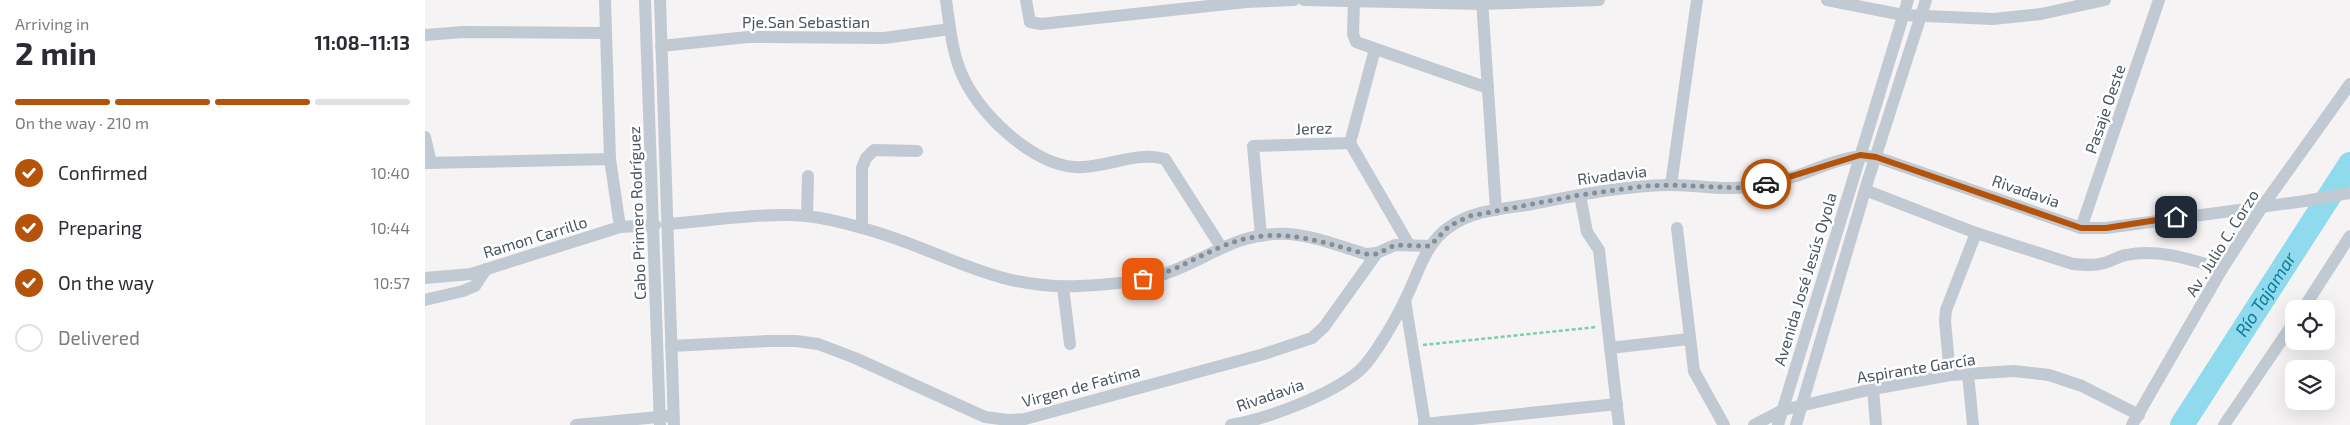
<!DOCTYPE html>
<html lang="en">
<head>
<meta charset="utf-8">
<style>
  body { margin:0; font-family:"Exo 2",sans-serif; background:#f7f7f7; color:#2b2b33; height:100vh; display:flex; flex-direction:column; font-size:19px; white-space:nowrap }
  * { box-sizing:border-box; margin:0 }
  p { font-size:16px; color:#7c7c81 }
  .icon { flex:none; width:28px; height:28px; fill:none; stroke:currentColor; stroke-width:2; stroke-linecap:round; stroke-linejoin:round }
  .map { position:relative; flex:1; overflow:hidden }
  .panel { display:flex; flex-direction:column; background:#fff; width:425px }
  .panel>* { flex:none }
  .buttons { position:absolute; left:1860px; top:300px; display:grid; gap:10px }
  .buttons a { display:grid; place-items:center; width:50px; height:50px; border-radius:10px; background:#fff; box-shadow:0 5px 20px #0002; font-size:25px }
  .pin { position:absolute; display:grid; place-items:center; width:42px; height:42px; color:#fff; margin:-21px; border-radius:10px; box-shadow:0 2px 8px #0006 }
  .courier { position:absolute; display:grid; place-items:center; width:50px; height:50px; margin:-25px; border:4px solid #b45309; border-radius:50%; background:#fff; color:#222; box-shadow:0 1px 6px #0007 }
  .summary em { font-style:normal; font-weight:700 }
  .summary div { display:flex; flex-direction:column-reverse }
  .summary { display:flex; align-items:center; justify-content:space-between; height:85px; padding:0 15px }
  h1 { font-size:32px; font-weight:700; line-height:38px }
  .bar { display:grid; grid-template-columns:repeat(4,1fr); gap:8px 5px; align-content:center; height:60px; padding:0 15px }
  .bar i { height:6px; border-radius:4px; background:#e1e1e2 }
  .bar .active { background:#b45309 }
  .bar p { grid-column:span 4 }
  ol { padding:0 15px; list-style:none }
  li { display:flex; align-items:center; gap:15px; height:55px }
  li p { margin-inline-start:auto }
  li .icon { padding:5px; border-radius:50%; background:#b45309; color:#fff; stroke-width:4 }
  li:last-child { color:#7c7c81 }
  li i { width:28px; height:28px; border:2px solid #e1e1e2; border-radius:50% }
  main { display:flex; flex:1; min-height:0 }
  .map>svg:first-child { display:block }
</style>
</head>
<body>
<main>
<section class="panel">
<div class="summary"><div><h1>2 min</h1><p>Arriving in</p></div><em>11:08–11:13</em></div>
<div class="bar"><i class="active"></i><i class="active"></i><i class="active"></i><i></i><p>On the way · 210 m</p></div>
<ol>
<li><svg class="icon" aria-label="check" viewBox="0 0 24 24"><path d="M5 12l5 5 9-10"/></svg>Confirmed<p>10:40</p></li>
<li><svg class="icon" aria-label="check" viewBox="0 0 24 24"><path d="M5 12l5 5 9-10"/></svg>Preparing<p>10:44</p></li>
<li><svg class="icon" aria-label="check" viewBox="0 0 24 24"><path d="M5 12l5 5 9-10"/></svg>On the way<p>10:57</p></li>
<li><i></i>Delivered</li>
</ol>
</section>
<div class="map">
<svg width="1925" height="425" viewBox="0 0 1925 425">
  <rect width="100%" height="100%" fill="#f5f3f3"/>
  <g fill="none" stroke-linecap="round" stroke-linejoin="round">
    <path stroke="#90daee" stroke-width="24" id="s1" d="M1757 425 1925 164"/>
    <polyline stroke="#7ad0a6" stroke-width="2.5" stroke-dasharray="4 2.5" stroke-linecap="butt" points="998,345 1172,327"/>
    <g stroke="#c1cad2" stroke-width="12">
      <polyline points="180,0 185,159 195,227"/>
      <polyline points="220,0 235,425"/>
      <polyline points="235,0 249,425"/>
      <path d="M521 0C525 27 527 56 540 81 559 119 614 170 658 167 685 166 714 151 740 159L796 247"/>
      <polyline points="601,0 605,22 616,24 821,2 869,0"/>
      <polyline points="879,0 1057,4 1174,0"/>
      <polyline points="1057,0 1071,210"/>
      <polyline points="1402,0 1478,15 1568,19 1616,14 1680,0"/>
      <polyline points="929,1 928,34 931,42 1063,88"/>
      <polyline points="0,35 38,32 180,33"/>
      <polyline points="236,46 323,37 459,38 525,29"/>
      <polyline points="0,137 6,163"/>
      <polyline points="925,143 950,49"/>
      <polyline points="0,163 185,159"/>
      <polyline points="1246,185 1272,0"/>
      <path d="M1440 190 1551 233 1648 264C1659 265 1669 266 1679 263 1687 261 1694 256 1701 255 1734 248 1767 260 1797 269"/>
      <polyline points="1155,195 1162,232 1174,250 1194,425"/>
      <polyline points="382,216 383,176"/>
      <path d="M242 224C284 221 341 212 382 216 400 218 420 223 437 228 517 249 566 290 654 286 680 285 707 283 733 276 781 262 808 231 864 234 890 236 917 247 941 254L952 253 970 245 1005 246"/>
      <polyline points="437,228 437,168 441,158 449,150 492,151"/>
      <polyline points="1252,228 1269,371 1299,425"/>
      <polyline points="1656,228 1734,0"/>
      <polyline points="836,236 828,146 925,143 983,243"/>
      <polyline points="0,278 46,274 195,227 230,225"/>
      <polyline points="638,287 645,344"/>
      <polyline points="0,300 38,291 50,286 61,269"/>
      <polyline points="980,300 1000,425"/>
      <polyline points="1878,309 1925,236"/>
      <polyline points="246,346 344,341 371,341 393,344 430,358 560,417 583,420 600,419 839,354 887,338 899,327 952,253"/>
      <polyline points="1185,348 1264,339"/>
      <polyline points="1543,374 1548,425"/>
      <polyline points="1525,375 1520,321 1521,310 1551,233"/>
      <polyline points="1448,389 1451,425"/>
      <polyline points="999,424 1192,404"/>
      <polyline points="151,425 243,416"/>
      <path d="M806 425C842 419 906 395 934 371 949 358 972 317 981 298 993 274 1000 244 1023 228 1045 211 1076 209 1102 205 1149 196 1196 186 1244 185 1269 184 1295 191 1320 187 1337 185 1355 181 1371 176 1397 167 1424 153 1451 157L1656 228H1681L1880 201 1925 193"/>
      <polyline points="1329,425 1358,410 1448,389 1525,375 1589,371 1624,375 1657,386 1714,415"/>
      <polyline points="1353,425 1483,0"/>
      <polyline points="1371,425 1443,180 1501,0"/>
      <polyline points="1707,425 1797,269 1837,207 1925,84"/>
      <polyline points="1799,425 1869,322"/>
    </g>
  </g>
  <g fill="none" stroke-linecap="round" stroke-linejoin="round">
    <path stroke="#868d94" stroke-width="5" stroke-dasharray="0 9" d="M718 279C747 273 769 258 796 247 848 224 890 240 941 254H952L970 245 1005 246 1024 226 1045 216 1155 195 1219 186 1246 185 1316 188 1341 184"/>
    <polyline stroke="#b45309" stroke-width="6" points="1341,184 1435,155 1451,157 1656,228 1681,228 1751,217"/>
  </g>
  <g text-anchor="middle" stroke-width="5" stroke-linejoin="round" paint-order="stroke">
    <g font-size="16" fill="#4a5661" stroke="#fff">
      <text x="381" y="28">Pje.San Sebastian</text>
      <text transform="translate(1680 109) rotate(-71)" y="6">Pasaje Oeste</text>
      <text transform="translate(889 128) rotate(-2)" y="6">Jerez</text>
      <text transform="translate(1187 175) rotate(-7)" y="6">Rivadavia</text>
      <text transform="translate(1601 191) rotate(19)" y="6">Rivadavia</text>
      <text transform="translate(212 213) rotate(-92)" y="6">Cabo Primero Rodríguez</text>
      <text transform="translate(110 237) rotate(-17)" y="6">Ramon Carrillo</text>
      <text transform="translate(1797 243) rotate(-58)" y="6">Av . Julio C. Corzo</text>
      <text transform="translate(1380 279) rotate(-73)" y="6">Avenida José Jesús Oyola</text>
      <text transform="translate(1491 368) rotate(-9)" y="6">Aspirante García</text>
      <text transform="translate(656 386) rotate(-15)" y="6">Virgen de Fatima</text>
      <text transform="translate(845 395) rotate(-19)" y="6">Rivadavia</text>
    </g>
    <g font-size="18" font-style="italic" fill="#0c7c9b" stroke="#fff">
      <text dy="6" stroke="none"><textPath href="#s1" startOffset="155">Río Tajamar</textPath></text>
    </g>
  </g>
</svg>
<div class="buttons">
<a><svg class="icon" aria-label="locate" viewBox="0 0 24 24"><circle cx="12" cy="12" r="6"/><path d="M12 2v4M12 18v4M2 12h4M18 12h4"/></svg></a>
<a><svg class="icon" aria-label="layers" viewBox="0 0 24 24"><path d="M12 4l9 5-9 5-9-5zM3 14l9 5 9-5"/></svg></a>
</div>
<div class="pin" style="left:718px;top:279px;background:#ea580c"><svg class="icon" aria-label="bag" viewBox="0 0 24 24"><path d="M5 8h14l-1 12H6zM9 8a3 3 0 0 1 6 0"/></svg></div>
<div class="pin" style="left:1751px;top:217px;background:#1f2937"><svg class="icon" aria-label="home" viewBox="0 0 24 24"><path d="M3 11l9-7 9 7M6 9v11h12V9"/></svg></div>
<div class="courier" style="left:1341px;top:184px"><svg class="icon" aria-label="car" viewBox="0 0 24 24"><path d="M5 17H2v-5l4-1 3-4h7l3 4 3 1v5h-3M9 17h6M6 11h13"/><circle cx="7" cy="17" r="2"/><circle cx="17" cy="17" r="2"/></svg></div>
</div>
</main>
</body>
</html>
